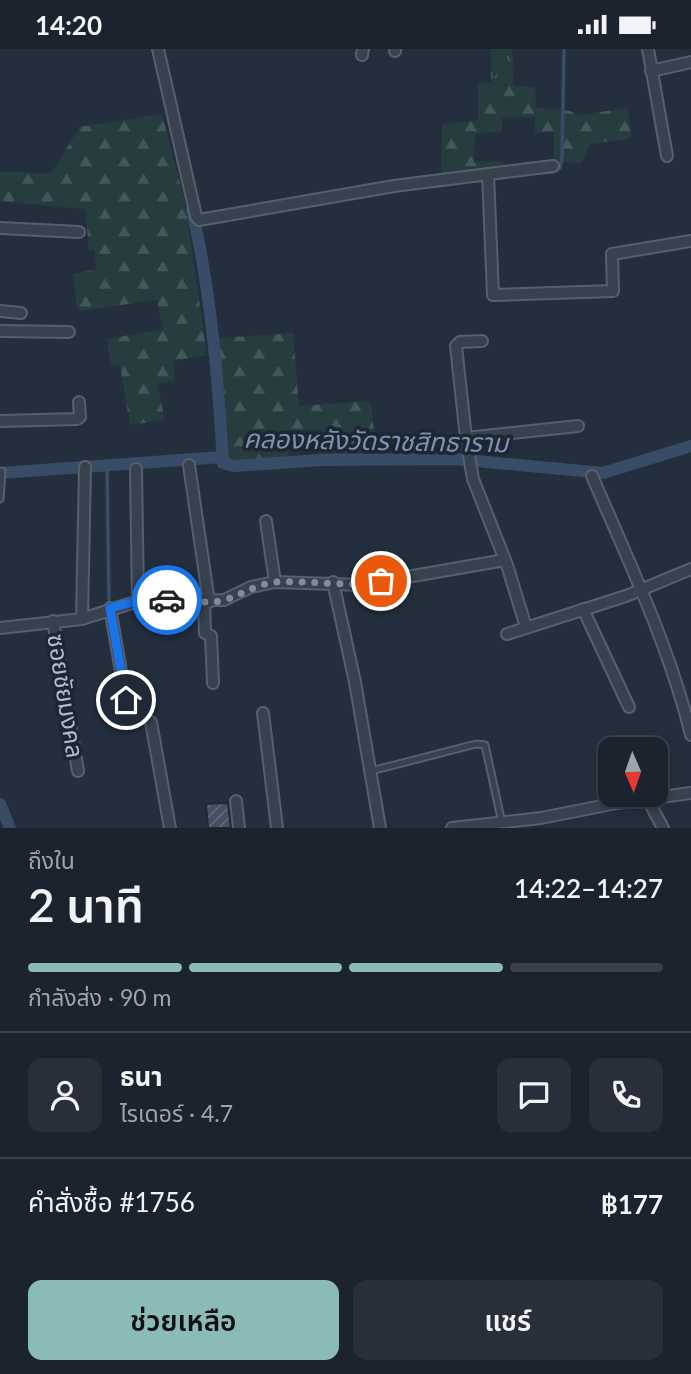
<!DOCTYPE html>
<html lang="th">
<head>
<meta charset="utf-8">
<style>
  body { margin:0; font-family:Lato,"Noto Sans Thai",sans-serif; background:#282f3a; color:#f1f3f6; height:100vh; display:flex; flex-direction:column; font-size:26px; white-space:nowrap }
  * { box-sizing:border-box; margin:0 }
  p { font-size:23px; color:#a0a4aa }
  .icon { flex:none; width:38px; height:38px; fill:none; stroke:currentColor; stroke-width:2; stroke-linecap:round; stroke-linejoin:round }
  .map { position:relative; height:779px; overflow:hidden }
  .side { display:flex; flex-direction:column; background:#1b232e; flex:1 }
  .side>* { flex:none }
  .needle { width:46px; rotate:178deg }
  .fabs { position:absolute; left:598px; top:688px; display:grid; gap:14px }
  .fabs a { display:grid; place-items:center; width:70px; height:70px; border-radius:14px; background:#1b232e; box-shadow:0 4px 10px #0003,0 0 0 2px #39404a; font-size:35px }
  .pin { position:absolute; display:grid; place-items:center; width:60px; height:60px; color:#fff; margin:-30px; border:4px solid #fff; border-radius:50%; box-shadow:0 2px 7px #0007 }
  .courier { position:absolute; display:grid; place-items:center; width:70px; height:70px; margin:-35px; border:5px solid #1a73e8; border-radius:50%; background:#fff; color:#222; box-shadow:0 2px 9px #0007 }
  .overview em { font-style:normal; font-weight:600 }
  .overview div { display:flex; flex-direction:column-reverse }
  .overview { display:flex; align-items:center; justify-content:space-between; height:119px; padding:0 28px }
  h1 { font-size:46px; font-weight:600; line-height:52px }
  .bar { display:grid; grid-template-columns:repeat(4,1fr); gap:10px 7px; align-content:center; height:84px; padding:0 28px }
  .bar i { height:9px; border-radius:5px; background:#39404a }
  .bar .current { background:#8bbbb9 }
  .bar p { grid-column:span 4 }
  .line { display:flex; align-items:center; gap:18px; padding:0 28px; border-top:2px solid #39404a }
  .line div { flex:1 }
  .round { display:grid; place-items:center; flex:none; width:74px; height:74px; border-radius:14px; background:#282f3a }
  .primary-button { display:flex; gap:14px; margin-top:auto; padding:14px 28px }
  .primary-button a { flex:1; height:80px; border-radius:14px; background:#8bbbb9; color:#111; font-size:28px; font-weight:600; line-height:80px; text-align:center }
  .primary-button a+a { background:#282f3a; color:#f1f3f6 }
  .status { display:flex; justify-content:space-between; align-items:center; height:49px; padding:0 35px; background:#1b232e; direction:ltr }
  .status svg { height:19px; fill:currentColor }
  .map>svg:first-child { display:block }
</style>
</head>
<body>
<div class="status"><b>14:20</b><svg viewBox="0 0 49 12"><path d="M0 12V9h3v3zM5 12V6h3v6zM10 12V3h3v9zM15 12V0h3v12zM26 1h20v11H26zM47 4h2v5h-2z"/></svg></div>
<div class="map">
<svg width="691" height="779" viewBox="0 0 691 779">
  <defs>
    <pattern id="grass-tufts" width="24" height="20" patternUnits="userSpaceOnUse" patternTransform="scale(1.75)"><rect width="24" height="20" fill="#263c3f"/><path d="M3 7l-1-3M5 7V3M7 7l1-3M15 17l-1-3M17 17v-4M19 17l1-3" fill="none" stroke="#435659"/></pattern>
    <pattern id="forest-firs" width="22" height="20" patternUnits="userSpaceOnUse" patternTransform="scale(1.75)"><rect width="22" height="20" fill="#263c3f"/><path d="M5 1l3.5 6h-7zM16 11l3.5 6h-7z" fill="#435659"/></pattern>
    <pattern id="building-hatch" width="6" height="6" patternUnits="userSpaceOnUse" patternTransform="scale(1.75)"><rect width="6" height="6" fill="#455162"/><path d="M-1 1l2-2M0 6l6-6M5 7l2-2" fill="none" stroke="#5d6877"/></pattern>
  </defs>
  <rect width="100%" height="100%" fill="#242f3e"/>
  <polygon fill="url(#grass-tufts)" points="491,0 512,0 513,36 491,34"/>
  <g fill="url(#forest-firs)">
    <polygon points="478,33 535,38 536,59 570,62 580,66 628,59 631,89 590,95 581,114 554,113 554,83 535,84 535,68 502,69 502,82 475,85 474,113 503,112 504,118 441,126 442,75 478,71"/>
    <polygon points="162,65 185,154 207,306 173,312 175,331 157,335 165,371 130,376 120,317 111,316 107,290 163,280 157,251 77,262 73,225 96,220 95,201 89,201 85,160 0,152 0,123 51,124 80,78"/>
    <polygon points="293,284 299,357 371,352 376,404 320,408 317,381 288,382 289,409 228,412 216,289"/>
  </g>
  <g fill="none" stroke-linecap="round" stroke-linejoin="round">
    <g stroke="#394c67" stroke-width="3.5">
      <polyline points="537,124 553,123 560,119 562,108 564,0"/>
      <polyline points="107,417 109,553"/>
    </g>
    <g stroke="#394c67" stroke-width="12">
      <path d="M192 161C211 243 218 329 223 414L234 417 321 411 455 410 603 424 691 397"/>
      <polyline points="0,424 223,408"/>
      <polyline points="0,755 10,779"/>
    </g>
  </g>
  <polygon fill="url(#building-hatch)" stroke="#1f2835" stroke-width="2" points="228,754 231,779 208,779 206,755"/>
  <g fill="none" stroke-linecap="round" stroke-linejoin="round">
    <defs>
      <g id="service">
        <polyline points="0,450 2,422"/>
        <polyline points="371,722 476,695 485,696 502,774"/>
      </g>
      <g id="minor">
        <polyline points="158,0 196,167 199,171 394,137 553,117"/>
        <polyline points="648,0 667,107"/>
        <polyline points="395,2 395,0"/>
        <polyline points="362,6 363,0"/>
        <polyline points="651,22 691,13"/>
        <polyline points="488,125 493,246 613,242 612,205 691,192"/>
        <polyline points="0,179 79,183"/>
        <polyline points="0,262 21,264"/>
        <polyline points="0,282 69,283"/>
        <polyline points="482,292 460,293 456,297 466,389 473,430 507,516 526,578"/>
        <polyline points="0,372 77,370 80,368 79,353"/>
        <polyline points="466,389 578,377"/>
        <polyline points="189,416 209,553"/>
        <polyline points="136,420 138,552"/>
        <path d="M592 427C628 511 669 596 691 686"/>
        <polyline points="266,472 275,533"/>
        <polyline points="333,533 355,633 380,779"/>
        <polyline points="204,552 205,584 211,587 213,634"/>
        <polyline points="110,559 130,674"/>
        <polyline points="583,560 629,658"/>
        <polyline points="82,570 85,418"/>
        <polyline points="53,572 78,722"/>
        <polyline points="0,579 82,570 138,552 224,551 251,538 275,533 361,536 505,511"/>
        <polyline points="507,585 626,547 691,520"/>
        <polyline points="263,664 277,779"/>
        <polyline points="151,673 170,779"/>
        <polyline points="648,751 663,779"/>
        <polyline points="236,752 239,779"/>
        <polyline points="452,779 541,769 617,754 691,744"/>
      </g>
    </defs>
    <use href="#service" stroke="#565f6c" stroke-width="9"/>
    <use href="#minor" stroke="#565f6c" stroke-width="14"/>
    <use href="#service" stroke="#38414e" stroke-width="5"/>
    <use href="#minor" stroke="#38414e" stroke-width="10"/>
  </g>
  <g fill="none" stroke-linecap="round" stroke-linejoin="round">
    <path stroke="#828b98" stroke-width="7" stroke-dasharray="0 12.6" d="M167 551C184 551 204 555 221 552 241 547 254 535 278 533 312 531 347 539 381 532"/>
    <polyline stroke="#1a73e8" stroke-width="9" points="126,651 110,559 138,552 167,551"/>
  </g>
  <g text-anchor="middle" stroke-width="7" stroke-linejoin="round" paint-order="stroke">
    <g font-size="24" fill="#b4bcc9" stroke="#1d2633">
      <text transform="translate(65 647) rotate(81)" y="8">ซอยชัยมงคล</text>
    </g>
    <g font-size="26" font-style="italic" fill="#7c92b1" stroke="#1d2633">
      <text transform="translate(376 392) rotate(1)" y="9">คลองหลังวัดราชสิทธาราม</text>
    </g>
  </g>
</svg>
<div class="fabs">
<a><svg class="needle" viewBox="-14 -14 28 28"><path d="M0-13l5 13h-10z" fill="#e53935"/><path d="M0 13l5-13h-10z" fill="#a0a4aa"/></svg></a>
</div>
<div class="pin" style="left:381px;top:532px;background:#ea580c"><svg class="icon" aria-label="bag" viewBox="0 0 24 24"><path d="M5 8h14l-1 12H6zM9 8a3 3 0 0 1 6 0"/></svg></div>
<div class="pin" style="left:126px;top:651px;background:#1f2937"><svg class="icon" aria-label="home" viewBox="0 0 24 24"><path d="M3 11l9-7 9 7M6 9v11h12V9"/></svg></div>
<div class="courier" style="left:167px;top:551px"><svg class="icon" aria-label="car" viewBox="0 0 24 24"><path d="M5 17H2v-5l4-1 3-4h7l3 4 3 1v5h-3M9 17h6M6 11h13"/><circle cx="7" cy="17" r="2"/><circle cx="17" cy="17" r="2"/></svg></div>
</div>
<section class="side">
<div class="overview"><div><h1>2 นาที</h1><p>ถึงใน</p></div><em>14:22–14:27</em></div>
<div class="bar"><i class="current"></i><i class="current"></i><i class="current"></i><i></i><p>กำลังส่ง · 90 m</p></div>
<div class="line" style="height:126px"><a class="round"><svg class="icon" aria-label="person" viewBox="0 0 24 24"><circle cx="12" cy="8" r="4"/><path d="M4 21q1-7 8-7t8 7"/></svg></a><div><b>ธนา</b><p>ไรเดอร์ · 4.7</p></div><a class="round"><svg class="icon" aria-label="chat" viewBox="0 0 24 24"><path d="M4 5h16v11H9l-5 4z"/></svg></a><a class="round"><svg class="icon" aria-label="phone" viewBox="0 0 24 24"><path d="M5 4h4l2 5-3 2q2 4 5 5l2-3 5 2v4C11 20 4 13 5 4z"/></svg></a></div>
<div class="line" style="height:91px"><div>คำสั่งซื้อ #1756</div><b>฿177</b></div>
<div class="primary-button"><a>ช่วยเหลือ</a><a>แชร์</a></div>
</section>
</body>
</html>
